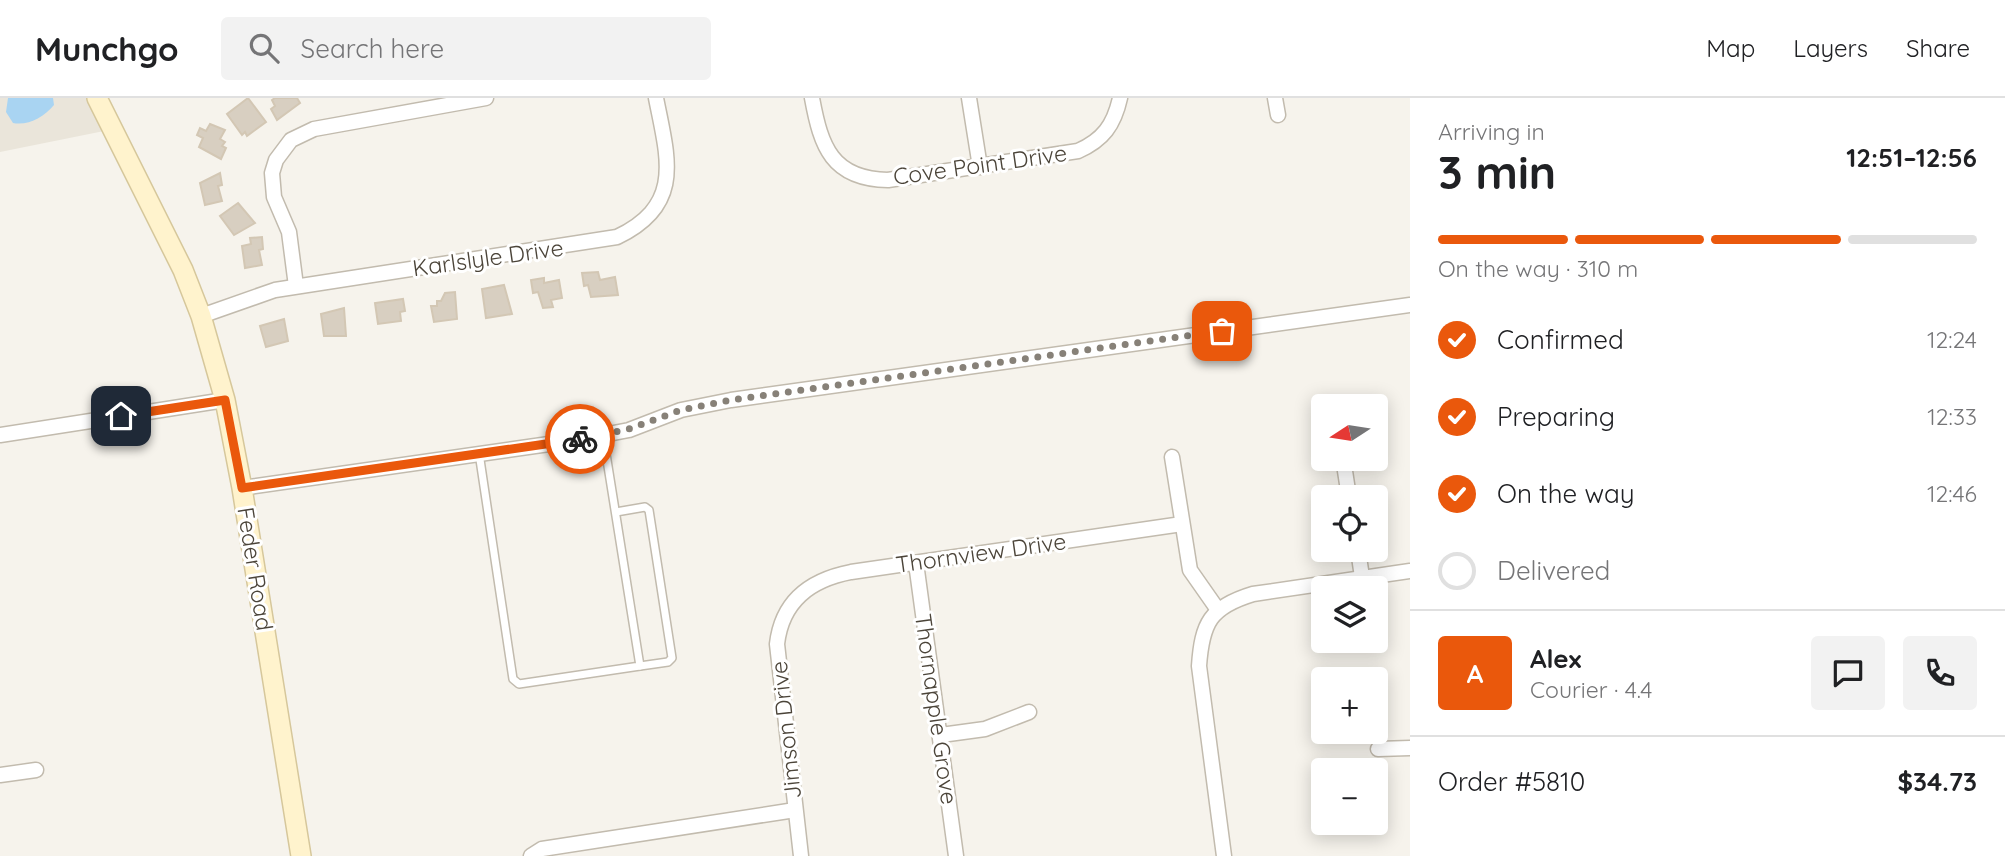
<!DOCTYPE html>
<html lang="en">
<head>
<meta charset="utf-8">
<style>
  body { margin:0; font-family:Quicksand,sans-serif; background:#f2f2f2; color:#202124; height:100vh; display:flex; flex-direction:column; font-size:26px; white-space:nowrap }
  * { box-sizing:border-box; margin:0 }
  p { font-size:23px; color:#757577 }
  .icon { flex:none; width:38px; height:38px; fill:none; stroke:currentColor; stroke-width:2; stroke-linecap:round; stroke-linejoin:round }
  .map { position:relative; flex:1; overflow:hidden }
  .side { display:flex; flex-direction:column; background:#fff; width:595px }
  .side>* { flex:none }
  .needle { width:46px; rotate:258deg }
  .buttons { position:absolute; left:1311px; top:296px; display:grid; gap:14px }
  .buttons a { display:grid; place-items:center; width:77px; height:77px; border-radius:7px; background:#fff; box-shadow:0 4px 18px #0003; font-size:35px }
  .pin { position:absolute; display:grid; place-items:center; width:60px; height:60px; color:#fff; margin:-30px; border-radius:14px; box-shadow:0 4px 10px #0006 }
  .courier { position:absolute; display:grid; place-items:center; width:70px; height:70px; margin:-35px; border:5px solid #ea580c; border-radius:50%; background:#fff; color:#222; box-shadow:0 2px 9px #0007 }
  .headline em { font-style:normal; font-weight:800 }
  .headline div { display:flex; flex-direction:column-reverse }
  .headline { display:flex; align-items:center; justify-content:space-between; height:119px; padding:0 28px }
  h1 { font-size:46px; font-weight:800; line-height:52px }
  .bar { display:grid; grid-template-columns:repeat(4,1fr); gap:10px 7px; align-content:center; height:84px; padding:0 28px }
  .bar i { height:9px; border-radius:5px; background:#e0e0e0 }
  .bar .active { background:#ea580c }
  .bar p { grid-column:span 4 }
  .line { display:flex; align-items:center; gap:18px; padding:0 28px; border-top:2px solid #e0e0e0 }
  .line div { flex:1 }
  .round { display:grid; place-items:center; flex:none; width:74px; height:74px; border-radius:7px; background:#f2f2f2 }
  ol { padding:0 28px; list-style:none }
  li { display:flex; align-items:center; gap:21px; height:77px }
  li p { margin-inline-start:auto }
  li .icon { padding:7px; border-radius:50%; background:#ea580c; color:#fff; stroke-width:4 }
  li:last-child { color:#757577 }
  li i { width:38px; height:38px; border:4px solid #e0e0e0; border-radius:50% }
  header { display:flex; align-items:center; gap:42px; box-sizing:border-box; height:98px; padding:0 35px; background:#fff; border-bottom:2px solid #e0e0e0 }
  header strong { font-size:33px }
  nav { display:flex; gap:38px; margin-inline-start:auto; font-size:24px }
  .search { width:490px; height:63px; background:#f2f2f2; display:flex; align-items:center; gap:18px; box-sizing:border-box; padding:0 24px; border-radius:7px; color:#757577; font-size:26px }
  main { display:flex; flex:1; min-height:0 }
  .map>svg:first-child { display:block }
</style>
</head>
<body>
<header>
<strong>Munchgo</strong>
<div class="search"><svg class="icon" aria-label="search" viewBox="0 0 24 24"><circle cx="10" cy="10" r="6"/><path d="M15 15l6 6"/></svg>Search here</div>
<nav><a>Map</a><a>Layers</a><a>Share</a></nav>
</header>
<main>
<div class="map">
<svg width="1410" height="758" viewBox="0 0 1410 758">
  <rect width="100%" height="100%" fill="#f6f3ec"/>
  <polygon fill="#eae5da" points="0,0 97,0 114,31 0,54"/>
  <path fill="#a9d4f2" d="M8 0H53L54 7C44 19 28 28 13 25L6 14Z"/>
  <g fill="#d8cfc1" stroke="#d3c7b4" stroke-width="2">
    <polygon points="248,0 266,24 247,38 245,34 242,37 227,16"/>
    <polygon points="275,0 297,0 300,5 277,22 271,11 275,8 272,2"/>
    <polygon points="210,26 225,32 220,41 225,44 222,48 226,50 221,61 199,49 203,40 197,37 200,30 206,33"/>
    <polygon points="220,75 222,87 218,88 222,103 205,107 200,85"/>
    <polygon points="238,105 255,125 234,137 220,118"/>
    <polygon points="262,139 263,151 259,152 262,167 245,170 242,148 251,146 250,140"/>
    <polygon points="598,174 600,182 615,179 618,197 591,199 588,187 584,188 582,175"/>
    <polygon points="544,180 544,185 559,182 562,200 551,202 553,209 543,210 538,194 533,195 531,182"/>
    <polygon points="504,187 512,216 486,220 482,191"/>
    <polygon points="455,194 457,221 434,224 431,208 437,208 437,203 441,203 445,195"/>
    <polygon points="403,201 405,213 400,214 401,223 378,226 375,205"/>
    <polygon points="344,210 346,238 324,238 321,216"/>
    <polygon points="284,221 288,243 266,249 260,228"/>
  </g>
  <g fill="none" stroke-linecap="round" stroke-linejoin="round">
    <defs>
      <g id="lane">
        <polyline points="479,355 513,581 519,586 640,568 603,337"/>
        <polyline points="616,414 645,409 649,412 672,560 668,564 640,568"/>
      </g>
      <g id="street">
        <path d="M812 0C821 49 832 81 888 82L1078 53C1103 42 1114 27 1120 0"/>
        <polyline points="969,0 980,69"/>
        <polyline points="1275,0 1278,17"/>
        <polyline points="296,188 289,134 274,99 272,75 276,62 291,42 314,31 486,0"/>
        <path d="M201 218 275 192 617 139C684 107 668 61 656 0"/>
        <polyline points="0,337 225,302"/>
        <polyline points="1172,359 1190,472 1218,512"/>
        <polyline points="1343,360 1349,399"/>
        <polyline points="242,390 577,342 629,332 681,312 731,302 1410,207"/>
        <polyline points="1358,452 1362,479"/>
        <polyline points="916,465 956,758"/>
        <polyline points="941,637 985,631 1029,614"/>
        <polyline points="1378,651 1410,650"/>
        <polyline points="0,677 36,672"/>
        <polyline points="531,758 542,751 795,712"/>
        <path d="M801 758 777 546C782 503 810 482 851 474L1182 426"/>
        <path d="M1224 758 1199 568C1202 525 1210 509 1253 496L1410 473"/>
      </g>
      <polyline id="secondary" points="97,0 183,172 201,218 225,302 242,390 301,758"/>
    </defs>
    <use href="#lane" stroke="#c2bbae" stroke-width="10"/>
    <use href="#street" stroke="#c2bbae" stroke-width="17"/>
    <use href="#secondary" stroke="#d6c79b" stroke-width="22"/>
    <use href="#lane" stroke="#fff" stroke-width="7"/>
    <use href="#street" stroke="#fff" stroke-width="14"/>
    <use href="#secondary" stroke="#fff3cd" stroke-width="19"/>
  </g>
  <g fill="none" stroke-linecap="round" stroke-linejoin="round">
    <polyline stroke="#878178" stroke-width="7" stroke-dasharray="0 12.6" points="580,341 629,331 681,312 731,302 1222,233"/>
    <polyline stroke="#ea580c" stroke-width="9" points="121,318 225,302 242,390 580,341"/>
  </g>
  <g text-anchor="middle" stroke-width="6" stroke-linejoin="round" paint-order="stroke">
    <g font-size="23" fill="#4b4439" stroke="#fff">
      <text transform="translate(980 67) rotate(-8)" y="8">Cove Point Drive</text>
      <text transform="translate(488 160) rotate(-8)" y="8">Karlslyle Drive</text>
      <text transform="translate(981 455) rotate(-8)" y="8">Thornview Drive</text>
      <text transform="translate(255 471) rotate(81)" y="8">Feder Road</text>
      <text transform="translate(936 611) rotate(82)" y="8">Thornapple Grove</text>
      <text transform="translate(786 632) rotate(-96)" y="8">Jimson Drive</text>
    </g>
  </g>
</svg>
<div class="buttons">
<a><svg class="needle" viewBox="-14 -14 28 28"><path d="M0-13l5 13h-10z" fill="#e53935"/><path d="M0 13l5-13h-10z" fill="#757577"/></svg></a>
<a><svg class="icon" aria-label="locate" viewBox="0 0 24 24"><circle cx="12" cy="12" r="6"/><path d="M12 2v4M12 18v4M2 12h4M18 12h4"/></svg></a>
<a><svg class="icon" aria-label="layers" viewBox="0 0 24 24"><path d="M12 4l9 5-9 5-9-5zM3 14l9 5 9-5"/></svg></a>
<a>+</a>
<a>−</a>
</div>
<div class="pin" style="left:1222px;top:233px;background:#ea580c"><svg class="icon" aria-label="bag" viewBox="0 0 24 24"><path d="M5 8h14l-1 12H6zM9 8a3 3 0 0 1 6 0"/></svg></div>
<div class="pin" style="left:121px;top:318px;background:#1f2937"><svg class="icon" aria-label="home" viewBox="0 0 24 24"><path d="M3 11l9-7 9 7M6 9v11h12V9"/></svg></div>
<div class="courier" style="left:580px;top:341px"><svg class="icon" aria-label="bike" viewBox="0 0 24 24"><circle cx="6" cy="16" r="4"/><circle cx="18" cy="16" r="4"/><path d="M6 16l4-8h5l3 8M10 8l3 8H6M13 5h3"/></svg></div>
</div>
<section class="side">
<div class="headline"><div><h1>3 min</h1><p>Arriving in</p></div><em>12:51–12:56</em></div>
<div class="bar"><i class="active"></i><i class="active"></i><i class="active"></i><i></i><p>On the way · 310 m</p></div>
<ol>
<li><svg class="icon" aria-label="check" viewBox="0 0 24 24"><path d="M5 12l5 5 9-10"/></svg>Confirmed<p>12:24</p></li>
<li><svg class="icon" aria-label="check" viewBox="0 0 24 24"><path d="M5 12l5 5 9-10"/></svg>Preparing<p>12:33</p></li>
<li><svg class="icon" aria-label="check" viewBox="0 0 24 24"><path d="M5 12l5 5 9-10"/></svg>On the way<p>12:46</p></li>
<li><i></i>Delivered</li>
</ol>
<div class="line" style="height:126px"><b class="round" style="background:#ea580c;color:#fff">A</b><div><b>Alex</b><p>Courier · 4.4</p></div><a class="round"><svg class="icon" aria-label="chat" viewBox="0 0 24 24"><path d="M4 5h16v11H9l-5 4z"/></svg></a><a class="round"><svg class="icon" aria-label="phone" viewBox="0 0 24 24"><path d="M5 4h4l2 5-3 2q2 4 5 5l2-3 5 2v4C11 20 4 13 5 4z"/></svg></a></div>
<div class="line" style="height:91px"><div>Order #5810</div><b>$34.73</b></div>
</section>
</main>
</body>
</html>
